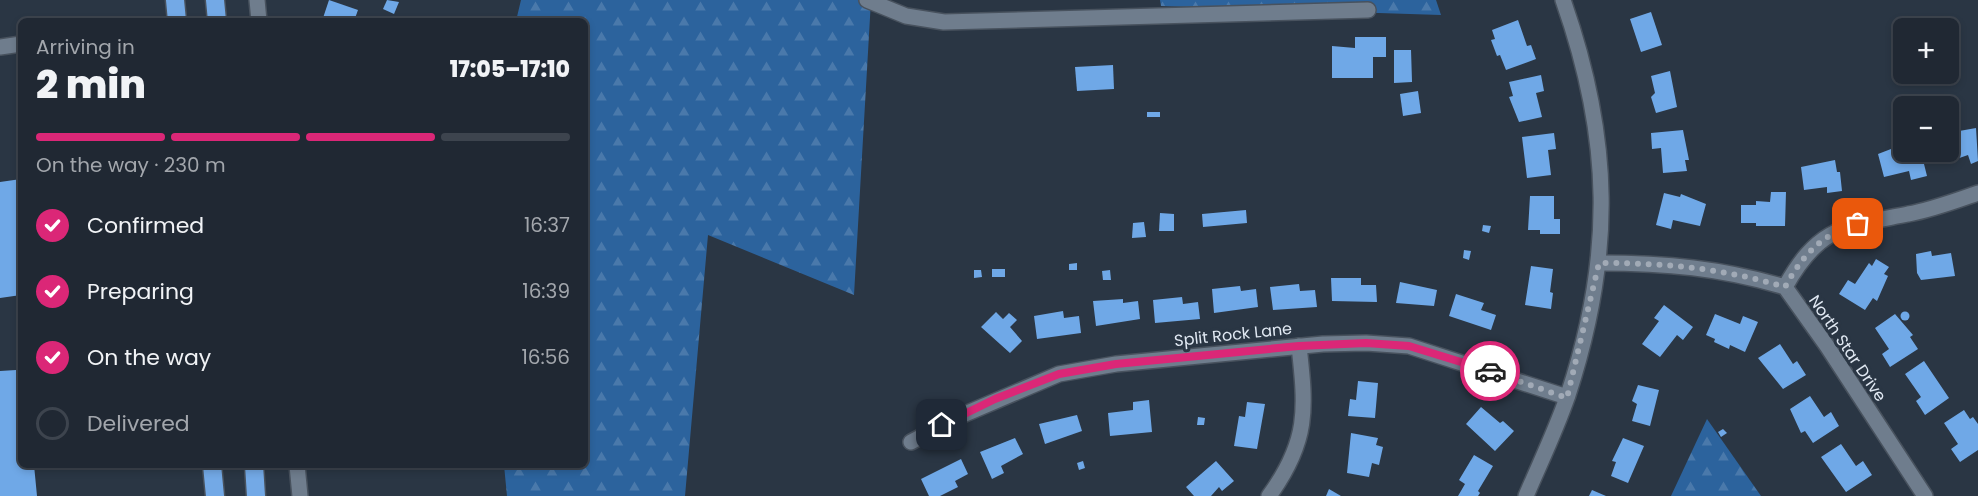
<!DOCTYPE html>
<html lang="en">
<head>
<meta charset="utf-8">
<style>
  body { margin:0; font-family:Poppins,sans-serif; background:#2d343f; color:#f1f3f6; height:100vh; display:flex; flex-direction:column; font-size:22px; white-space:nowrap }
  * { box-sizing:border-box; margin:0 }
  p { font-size:20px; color:#a2a6ac }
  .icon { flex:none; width:33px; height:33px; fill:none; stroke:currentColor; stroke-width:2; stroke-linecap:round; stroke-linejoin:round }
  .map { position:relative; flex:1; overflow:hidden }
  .side { position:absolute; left:18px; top:18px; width:570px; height:450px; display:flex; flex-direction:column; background:#202833; border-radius:9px; box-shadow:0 3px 9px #0003,0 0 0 2px #3d444e }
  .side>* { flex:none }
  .controls { position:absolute; left:1893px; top:18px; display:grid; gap:12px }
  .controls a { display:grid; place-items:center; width:66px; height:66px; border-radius:9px; background:#202833; box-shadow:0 3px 9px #0003,0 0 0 2px #3d444e; font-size:30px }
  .pin { position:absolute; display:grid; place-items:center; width:51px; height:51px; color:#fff; margin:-26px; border-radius:12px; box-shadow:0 3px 9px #0006 }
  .courier { position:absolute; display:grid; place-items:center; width:60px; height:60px; margin:-30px; border:4px solid #db2777; border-radius:50%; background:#fff; color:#222; box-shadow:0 2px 8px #0007 }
  .head em { font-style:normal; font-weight:800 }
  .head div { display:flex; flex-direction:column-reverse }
  .head { display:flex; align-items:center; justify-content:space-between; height:102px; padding:0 18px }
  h1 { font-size:39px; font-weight:800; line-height:45px }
  .bar { display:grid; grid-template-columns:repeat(4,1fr); gap:9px 6px; align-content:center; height:72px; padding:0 18px }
  .bar i { height:8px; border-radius:4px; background:#3d444e }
  .bar .on { background:#db2777 }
  .bar p { grid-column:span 4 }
  ol { padding:0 18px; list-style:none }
  li { display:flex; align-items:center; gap:18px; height:66px }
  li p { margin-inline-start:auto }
  li .icon { padding:6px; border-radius:50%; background:#db2777; color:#fff; stroke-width:4 }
  li:last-child { color:#a2a6ac }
  li i { width:33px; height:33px; border:3px solid #3d444e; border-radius:50% }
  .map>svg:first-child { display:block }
</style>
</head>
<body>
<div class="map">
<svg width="1978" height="496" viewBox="0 0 1978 496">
  <defs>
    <pattern id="forest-firs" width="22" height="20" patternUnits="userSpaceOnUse" patternTransform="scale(1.5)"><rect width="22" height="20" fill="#2c639d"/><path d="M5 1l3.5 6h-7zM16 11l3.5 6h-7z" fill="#4a79ab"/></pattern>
  </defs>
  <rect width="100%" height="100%" fill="#2a3644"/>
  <g fill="url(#forest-firs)">
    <polygon points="521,0 871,0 854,295 708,235 685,496 507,496 504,465 585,465 585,21 516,21"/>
    <polygon points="1160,0 1436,0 1441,15 1161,6"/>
    <polygon points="1707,419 1761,496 1671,496"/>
  </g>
  <g fill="#6fa8e7">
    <polygon points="329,0 358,10 354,21 322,21"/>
    <polygon points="387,0 399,2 394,14 383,9"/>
    <polygon points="1651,12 1662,45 1641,52 1630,19"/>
    <polygon points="1518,20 1527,46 1531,45 1536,59 1506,70 1500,55 1497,56 1491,40 1495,39 1492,30"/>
    <polygon points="1355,37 1386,37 1386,57 1373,57 1373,78 1332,78 1332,46 1355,48"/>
    <polygon points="1394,50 1411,50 1412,82 1394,83"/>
    <polygon points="1113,65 1114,89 1077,91 1075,67"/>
    <polygon points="1670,71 1677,107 1656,113 1651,97 1655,93 1651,76"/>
    <polygon points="1541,75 1544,91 1536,93 1542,117 1519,122 1509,97 1513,96 1509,82"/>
    <polygon points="1418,91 1421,113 1403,116 1400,94"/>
    <rect x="1147" y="112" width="13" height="5"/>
    <polygon points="1976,128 1978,161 1971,164 1968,155 1942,164 1938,152 1948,152 1948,133"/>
    <polygon points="1683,130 1689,160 1685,160 1687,171 1663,173 1661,148 1652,149 1651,133"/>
    <polygon points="1554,133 1556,149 1548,150 1551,175 1527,178 1522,137"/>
    <polygon points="1904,144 1904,152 1921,152 1927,176 1911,180 1909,171 1884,177 1878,154"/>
    <polygon points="1835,160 1837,172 1840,172 1842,191 1827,193 1827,187 1804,190 1801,167"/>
    <polygon points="21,179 21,295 0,298 0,182"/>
    <polygon points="1771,192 1786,192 1785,226 1756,226 1756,223 1741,223 1741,205 1756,205 1756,201 1770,202"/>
    <polygon points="1664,193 1680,197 1681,194 1706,204 1700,226 1673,220 1671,229 1656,225"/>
    <polygon points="1530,196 1554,196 1554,219 1560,219 1560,234 1540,234 1540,230 1528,230"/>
    <polygon points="1246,210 1247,223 1203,227 1202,214"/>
    <polygon points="1160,213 1174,214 1174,231 1159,231"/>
    <polygon points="1144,222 1146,237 1132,238 1133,223"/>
    <polygon points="1483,225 1491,226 1489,233 1482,231"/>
    <polygon points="1464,250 1471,251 1469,260 1463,258"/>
    <polygon points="1931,251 1932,256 1951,253 1955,276 1921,280 1917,273 1916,254"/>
    <polygon points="1876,259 1889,267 1884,274 1888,276 1877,301 1873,298 1865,310 1839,294 1848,280 1855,284 1869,263 1872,266"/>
    <polygon points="1077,263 1077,270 1069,270 1069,264"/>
    <polygon points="1531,266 1553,269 1550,292 1553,293 1551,309 1525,305"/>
    <rect x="992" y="269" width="13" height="8"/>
    <polygon points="974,270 981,270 982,277 974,278"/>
    <polygon points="1110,270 1111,280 1103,280 1102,271"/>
    <polygon points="1331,278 1361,278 1361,285 1376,285 1377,302 1332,301"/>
    <polygon points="1400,282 1437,290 1434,306 1396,303"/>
    <polygon points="1299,284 1300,291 1315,290 1317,307 1273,310 1270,287"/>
    <polygon points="1240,286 1241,291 1256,289 1258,307 1214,313 1212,289"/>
    <polygon points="1456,294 1484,303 1481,310 1496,315 1491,330 1449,316"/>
    <polygon points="1182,297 1183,304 1198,302 1200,319 1155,323 1153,300"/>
    <polygon points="1123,299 1123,303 1138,301 1140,319 1096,326 1093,301"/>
    <polygon points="1664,305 1693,327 1683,340 1677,335 1660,357 1642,344 1659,321 1654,318"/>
    <polygon points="1063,311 1064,318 1079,316 1081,333 1037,339 1034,316"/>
    <circle cx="1905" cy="316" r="4.5"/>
    <polygon points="996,312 1003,319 1009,313 1017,320 1010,327 1022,341 1010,353 981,327"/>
    <polygon points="1715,314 1740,324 1743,316 1758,322 1745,352 1730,345 1729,349 1714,342 1715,339 1706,335"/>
    <polygon points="1895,314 1913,335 1910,337 1918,349 1890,367 1882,354 1889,349 1875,328"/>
    <polygon points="1780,344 1793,364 1797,361 1806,375 1783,389 1758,358"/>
    <polygon points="1924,361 1949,398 1925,415 1916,401 1921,397 1905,374"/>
    <polygon points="16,370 19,388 21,387 21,465 34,465 37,496 0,496 0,371"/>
    <polygon points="1358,381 1378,383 1375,418 1348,416 1350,399 1356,400"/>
    <polygon points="1638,385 1659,390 1650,426 1632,421 1637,404 1632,401"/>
    <polygon points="1810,396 1824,417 1831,412 1839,426 1813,443 1805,431 1801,433 1790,409"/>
    <polygon points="1149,400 1152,432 1110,436 1108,413 1133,410 1133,402"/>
    <polygon points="1247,402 1265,404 1257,449 1234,446 1239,416 1245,417"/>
    <polygon points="1481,407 1500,423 1503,421 1514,431 1495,451 1466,424"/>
    <polygon points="1964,410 1970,419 1973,417 1978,424 1978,450 1960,462 1951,449 1958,444 1944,423"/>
    <polygon points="1077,415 1082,431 1045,444 1039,424"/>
    <polygon points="1198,417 1205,418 1204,425 1197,425"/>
    <polygon points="1723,429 1727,433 1721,437 1718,432"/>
    <polygon points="1351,433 1378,438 1376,445 1383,447 1379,465 1372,463 1369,477 1347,473"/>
    <polygon points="1015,438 1023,454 1001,466 1004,473 992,479 980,452"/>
    <polygon points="1623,438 1644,446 1628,483 1611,476 1616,462 1612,461"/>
    <polygon points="1841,444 1856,466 1863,461 1872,475 1846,492 1821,457"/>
    <polygon points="1474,455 1493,466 1478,491 1480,493 1478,496 1458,496 1465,484 1459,480"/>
    <polygon points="961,459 968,474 955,481 958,487 940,496 929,496 921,479"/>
    <polygon points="1083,461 1085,468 1079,470 1077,463"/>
    <polygon points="1216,461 1234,481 1222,491 1219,487 1211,496 1194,496 1186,487"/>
    <polygon points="1329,489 1341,496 1326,496"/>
    <polygon points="1592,490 1606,496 1589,496"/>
  </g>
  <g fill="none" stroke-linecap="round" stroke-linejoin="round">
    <defs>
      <g id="minor">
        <polyline points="257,0 259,21"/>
        <polyline points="867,0 906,16 944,22 1368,10"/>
        <polyline points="0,47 21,44"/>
        <path d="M1599 263C1666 263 1721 268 1785 287L1827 346 1925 496"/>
        <path d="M1785 287C1819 226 1843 227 1908 214 1931 210 1955 201 1978 193"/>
        <polyline points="911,442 958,417 1059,374 1116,364 1323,344 1366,343 1409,346 1567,397"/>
        <polyline points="297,465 300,496"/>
        <path d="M1269 496C1309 441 1306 409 1299 346"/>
        <path d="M1526 496C1540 463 1556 430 1568 395 1614 255 1612 139 1563 0"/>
      </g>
      <g id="highway">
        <polyline points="175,0 177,21"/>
        <polyline points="215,0 217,21"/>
        <polyline points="212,465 215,496"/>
        <polyline points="254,465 256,496"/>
      </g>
    </defs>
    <use href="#minor" stroke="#48525e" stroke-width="18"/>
    <use href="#highway" stroke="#48525e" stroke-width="21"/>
    <use href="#minor" stroke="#6f7d8d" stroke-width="15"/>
    <use href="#highway" stroke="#73a9e6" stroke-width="18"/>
  </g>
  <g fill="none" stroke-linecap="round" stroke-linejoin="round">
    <path stroke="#a1aab6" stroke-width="6" stroke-dasharray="0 10.8" d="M1490 371 1567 398 1599 263C1666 263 1721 268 1785 287 1803 255 1821 234 1858 224"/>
    <polyline stroke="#db2777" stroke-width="8" points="942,425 995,399 1059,374 1116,364 1299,346 1366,343 1409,346 1490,371"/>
  </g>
  <g text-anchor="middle" stroke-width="6" stroke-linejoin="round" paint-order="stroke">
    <g font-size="16" fill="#e1e9f3" stroke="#2a3644">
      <text transform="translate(1233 334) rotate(-6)" y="6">Split Rock Lane</text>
      <text transform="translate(1848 348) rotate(56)" y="6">North Star Drive</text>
    </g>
  </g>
</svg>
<div class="controls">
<a>+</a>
<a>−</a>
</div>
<div class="pin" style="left:1858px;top:224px;background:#ea580c"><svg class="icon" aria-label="bag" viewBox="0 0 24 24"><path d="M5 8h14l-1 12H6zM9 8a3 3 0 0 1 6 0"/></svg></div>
<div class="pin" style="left:942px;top:425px;background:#1f2937"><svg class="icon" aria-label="home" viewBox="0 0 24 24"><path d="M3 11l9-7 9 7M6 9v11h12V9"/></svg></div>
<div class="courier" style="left:1490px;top:371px"><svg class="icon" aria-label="car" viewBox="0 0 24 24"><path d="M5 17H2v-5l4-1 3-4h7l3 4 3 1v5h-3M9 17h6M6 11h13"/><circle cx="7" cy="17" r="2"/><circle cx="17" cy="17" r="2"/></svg></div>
<section class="side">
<div class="head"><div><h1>2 min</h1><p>Arriving in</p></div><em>17:05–17:10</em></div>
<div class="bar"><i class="on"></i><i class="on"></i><i class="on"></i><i></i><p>On the way · 230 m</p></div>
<ol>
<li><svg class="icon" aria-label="check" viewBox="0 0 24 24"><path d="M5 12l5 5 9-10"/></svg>Confirmed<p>16:37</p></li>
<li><svg class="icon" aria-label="check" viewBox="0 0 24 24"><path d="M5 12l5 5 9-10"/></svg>Preparing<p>16:39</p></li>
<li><svg class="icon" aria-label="check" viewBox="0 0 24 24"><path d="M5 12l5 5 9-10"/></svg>On the way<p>16:56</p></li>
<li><i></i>Delivered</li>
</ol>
</section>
</div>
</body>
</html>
